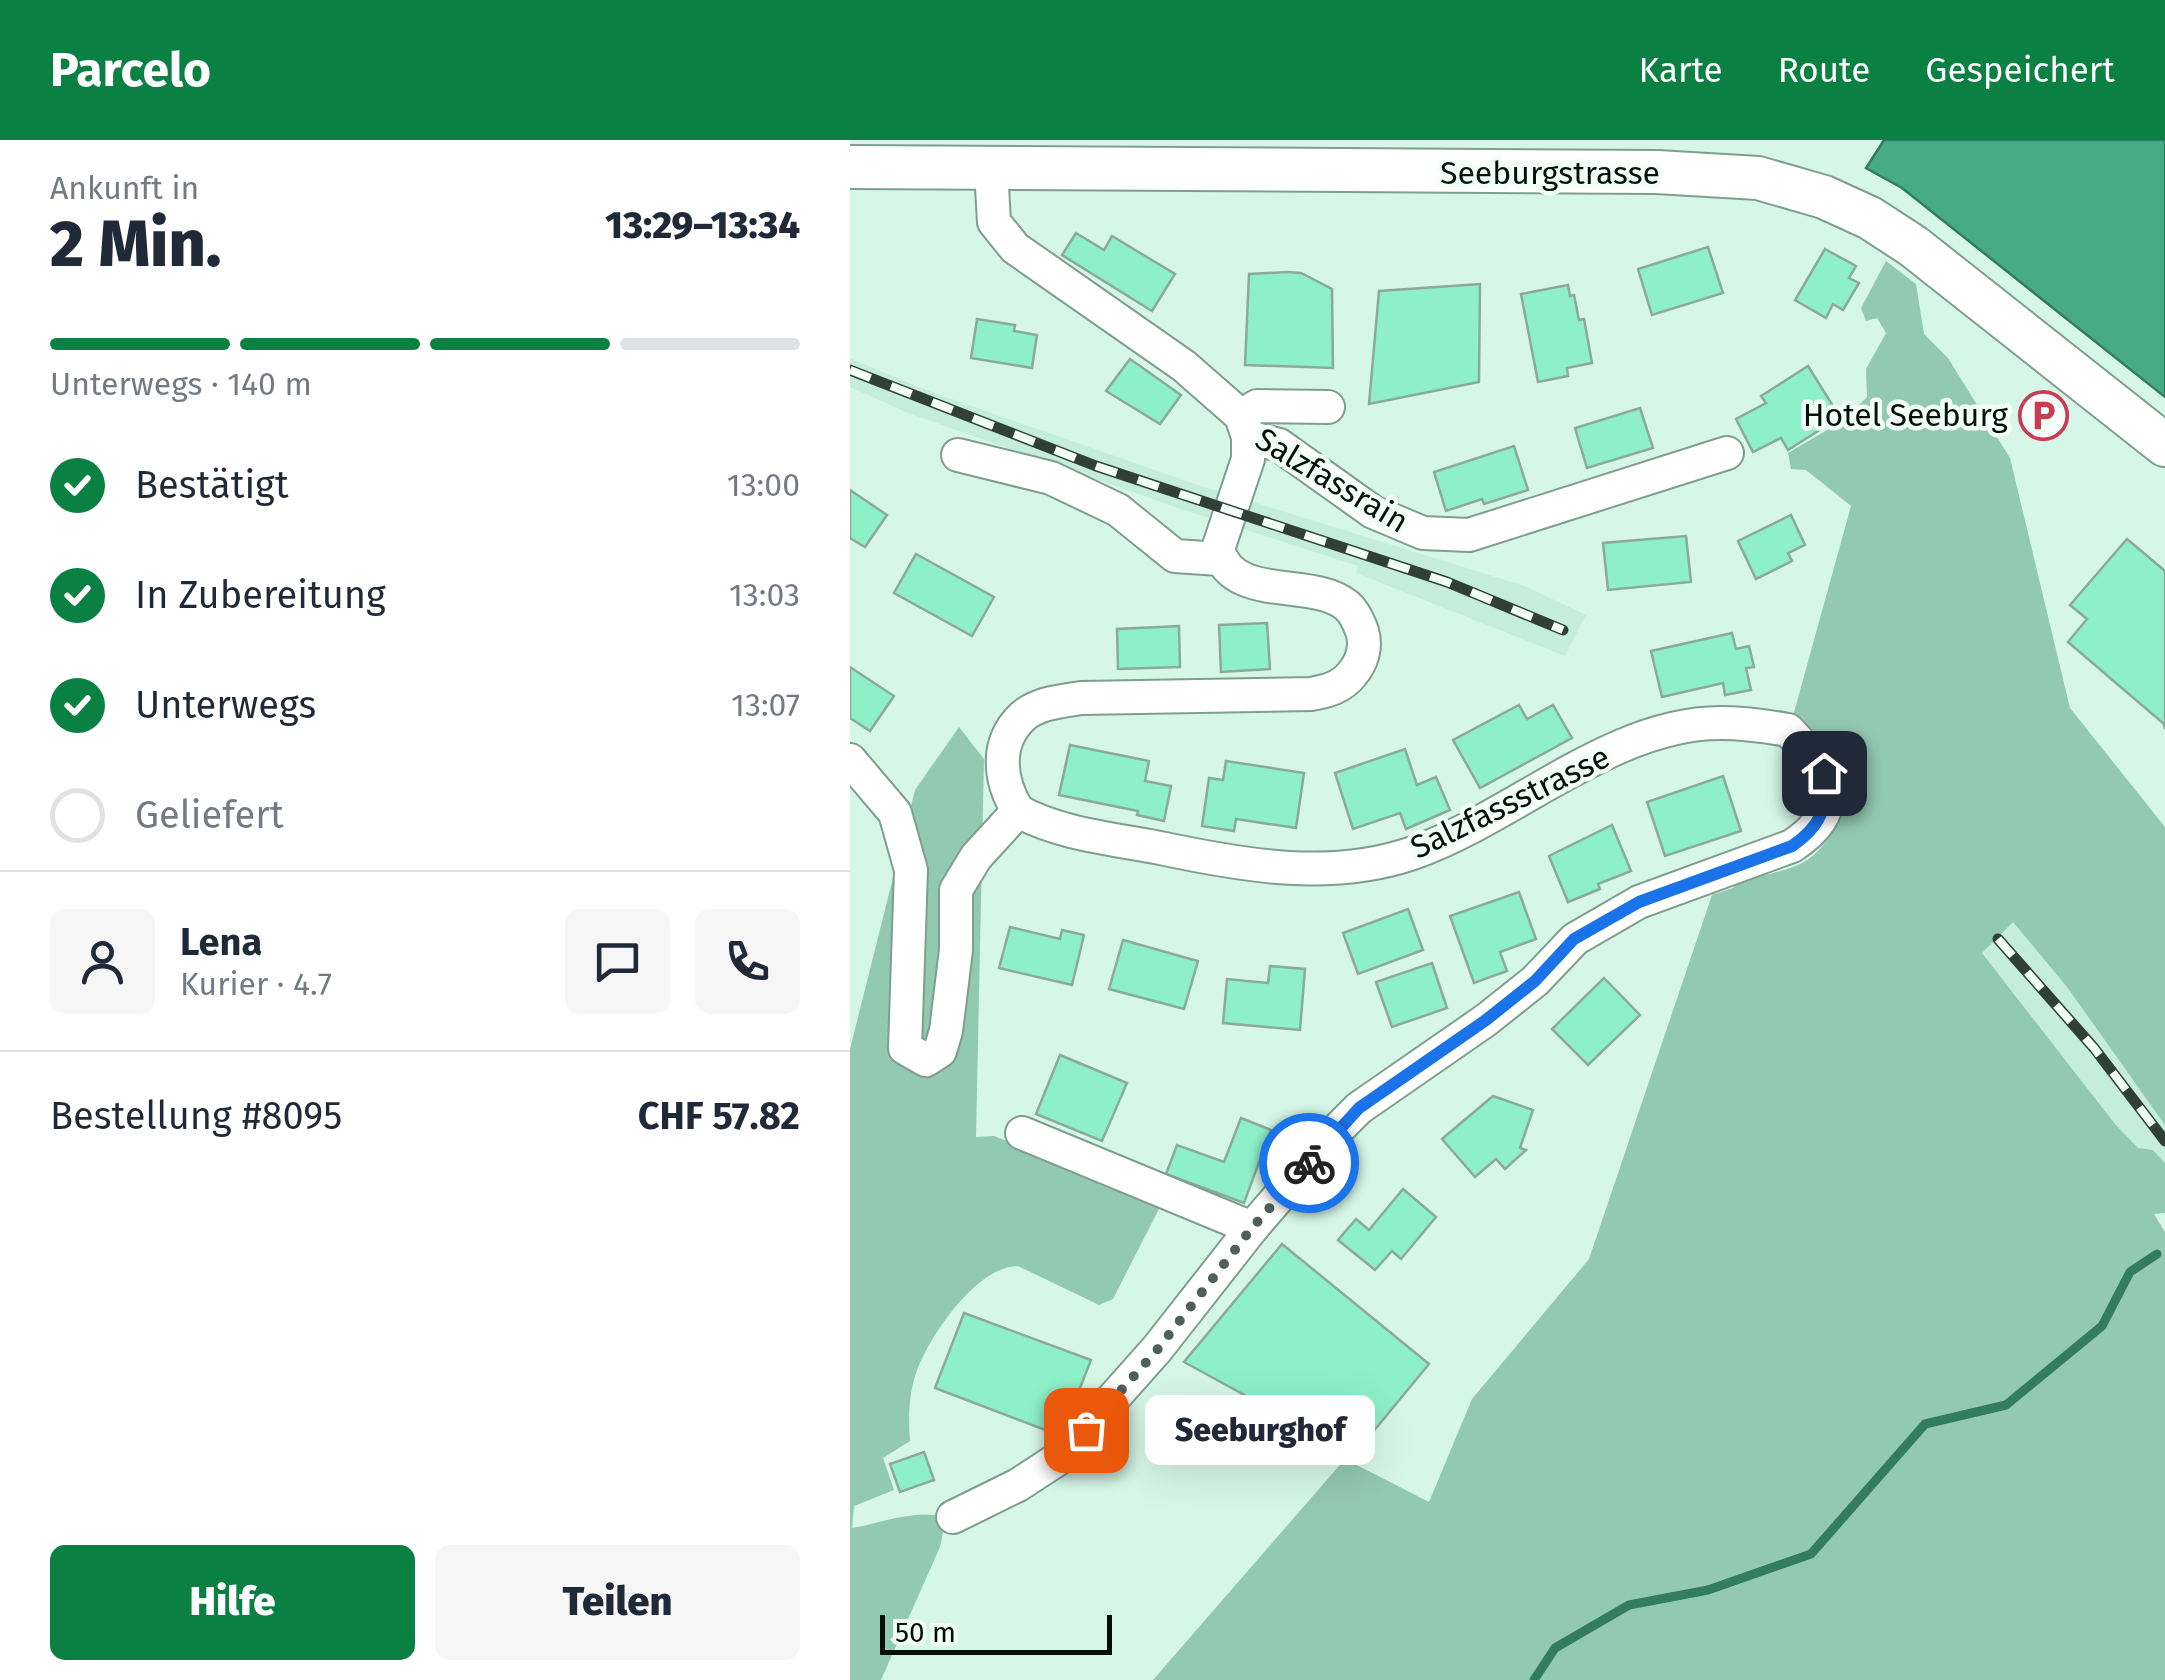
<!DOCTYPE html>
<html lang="de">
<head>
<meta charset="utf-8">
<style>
  body { margin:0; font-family:"Fira Sans",sans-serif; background:#f6f6f7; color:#1f2937; height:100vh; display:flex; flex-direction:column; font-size:38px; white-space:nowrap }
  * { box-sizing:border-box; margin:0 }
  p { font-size:32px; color:#747a83 }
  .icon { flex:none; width:55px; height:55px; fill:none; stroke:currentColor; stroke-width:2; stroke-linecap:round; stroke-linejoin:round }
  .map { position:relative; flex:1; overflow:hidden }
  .panel { display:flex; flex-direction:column; background:#fff; width:850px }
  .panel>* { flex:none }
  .scale { position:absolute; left:30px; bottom:25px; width:232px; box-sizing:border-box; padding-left:10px; border:5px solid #040f0a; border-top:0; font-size:28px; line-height:35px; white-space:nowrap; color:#040f0a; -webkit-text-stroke:8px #f2fff9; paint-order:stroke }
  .pin { position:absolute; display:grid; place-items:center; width:85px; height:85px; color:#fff; margin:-42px; border-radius:20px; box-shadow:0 5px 15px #0006 }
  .courier { position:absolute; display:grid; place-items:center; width:100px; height:100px; margin:-50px; border:8px solid #1a73e8; border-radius:50%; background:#fff; color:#222; box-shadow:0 2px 12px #0007 }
  .bubble { position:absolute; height:70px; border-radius:15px; background:#fff; box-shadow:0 10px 40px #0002; font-size:32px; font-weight:800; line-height:70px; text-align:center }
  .overview em { font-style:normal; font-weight:800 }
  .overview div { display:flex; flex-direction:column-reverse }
  .overview { display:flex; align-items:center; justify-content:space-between; height:170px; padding:0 50px }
  h1 { font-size:65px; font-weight:800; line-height:75px }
  .bar { display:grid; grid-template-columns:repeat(4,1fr); gap:15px 10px; align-content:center; height:120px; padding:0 50px }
  .bar i { height:12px; border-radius:8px; background:#e0e1e3 }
  .bar .current { background:#0b8043 }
  .bar p { grid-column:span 4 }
  .line { display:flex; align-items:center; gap:25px; padding:0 50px; border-top:2px solid #e0e1e3 }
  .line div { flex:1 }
  .round { display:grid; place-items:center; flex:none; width:105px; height:105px; border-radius:15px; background:#f6f6f7 }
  ol { padding:0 50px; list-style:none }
  li { display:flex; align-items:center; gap:30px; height:110px }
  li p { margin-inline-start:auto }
  li .icon { padding:10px; border-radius:50%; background:#0b8043; color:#fff; stroke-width:4 }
  li:last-child { color:#747a83 }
  li i { width:55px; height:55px; border:5px solid #e0e1e3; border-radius:50% }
  .action { display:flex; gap:20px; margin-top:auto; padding:20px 50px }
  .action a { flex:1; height:115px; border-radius:15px; background:#0b8043; color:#fff; font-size:40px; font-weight:800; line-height:115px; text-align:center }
  .action a+a { background:#f6f6f7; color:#1f2937 }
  header { display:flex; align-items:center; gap:60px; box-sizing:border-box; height:140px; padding:0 50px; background:#0b8043; color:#fff }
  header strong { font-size:48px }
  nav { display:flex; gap:55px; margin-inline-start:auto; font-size:35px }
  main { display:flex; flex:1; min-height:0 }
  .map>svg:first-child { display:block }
</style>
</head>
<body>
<header>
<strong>Parcelo</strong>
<nav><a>Karte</a><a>Route</a><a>Gespeichert</a></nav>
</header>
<main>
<section class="panel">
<div class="overview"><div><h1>2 Min.</h1><p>Ankunft in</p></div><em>13:29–13:34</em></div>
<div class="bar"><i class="current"></i><i class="current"></i><i class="current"></i><i></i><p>Unterwegs · 140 m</p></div>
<ol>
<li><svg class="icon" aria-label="check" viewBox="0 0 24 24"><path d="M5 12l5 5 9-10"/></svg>Bestätigt<p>13:00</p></li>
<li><svg class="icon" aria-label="check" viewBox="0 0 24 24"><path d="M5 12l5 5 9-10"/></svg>In Zubereitung<p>13:03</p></li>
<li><svg class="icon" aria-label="check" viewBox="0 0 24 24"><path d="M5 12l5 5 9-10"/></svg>Unterwegs<p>13:07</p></li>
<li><i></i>Geliefert</li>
</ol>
<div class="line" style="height:180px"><a class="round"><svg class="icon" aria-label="person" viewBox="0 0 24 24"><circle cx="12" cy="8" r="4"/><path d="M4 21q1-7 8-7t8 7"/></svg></a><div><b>Lena</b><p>Kurier · 4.7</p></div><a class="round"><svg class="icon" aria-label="chat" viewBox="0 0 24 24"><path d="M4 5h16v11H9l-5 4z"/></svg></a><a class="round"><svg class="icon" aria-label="phone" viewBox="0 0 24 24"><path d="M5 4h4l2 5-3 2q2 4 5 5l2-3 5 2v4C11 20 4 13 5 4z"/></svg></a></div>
<div class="line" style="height:130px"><div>Bestellung #8095</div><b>CHF 57.82</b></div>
<div class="action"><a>Hilfe</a><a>Teilen</a></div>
</section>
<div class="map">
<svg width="1315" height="1540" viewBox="0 0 1315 1540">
  <rect width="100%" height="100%" fill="#d6f7e8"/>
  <g fill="#c4eedb">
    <polygon points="0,218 76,250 348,345 675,446 736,475 715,516 506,433 508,426 328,368 58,273 0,247"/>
    <polygon points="1163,781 1217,847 1315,985 1315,1023 1303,1010 1288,1008 1265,984 1132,813"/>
  </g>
  <g fill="#92c9b2">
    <path d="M1036 121 1066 144 1074 194 1098 218 1160 318 1220 568 1315 687V985L1217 847 1163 782 1132 813 1265 984 1288 1008 1303 1010 1315 1023V1073L1304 1074 1315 1092V1540H303L495 1319 579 1362 622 1259 739 1119 862 755 883 748 889 741C910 735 939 732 957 720 993 696 1001 642 978 606 969 592 956 585 943 576L1001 366 956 330 941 329 938 313 994 280 1017 257 1016 229 1036 193 1027 178 1016 181 1011 168Z"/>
    <path d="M109 587 134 619 126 997 144 996 250 1038 248 1044 310 1067 263 1159 249 1165 168 1126C127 1126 81 1194 67 1230 59 1252 58 1277 60 1301L33 1318 44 1350 4 1366 2 1388C32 1383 65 1369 96 1377L90 1407 31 1540H0V909L65 650Z"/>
  </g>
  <polygon fill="#46ab86" stroke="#327c61" stroke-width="2.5" points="1034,0 1315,0 1315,257 1052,48 1016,28"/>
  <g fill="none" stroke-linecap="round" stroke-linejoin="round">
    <polyline stroke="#327c61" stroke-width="9" points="684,1540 705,1508 779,1465 858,1450 961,1414 1075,1284 1156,1265 1252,1186 1280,1132 1307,1114"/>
  </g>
  <g fill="#8df0c9" stroke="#8baa9c" stroke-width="2.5">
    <polygon points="226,93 254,110 262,96 325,134 302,171 212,115"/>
    <polygon points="858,107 873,153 802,175 788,129"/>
    <polygon points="975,109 1006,126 999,138 1009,143 993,170 983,164 976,178 945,160"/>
    <polygon points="437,132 451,133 482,149 483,228 395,225 399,134"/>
    <polygon points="630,144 629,242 519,264 529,151"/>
    <polygon points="718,145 720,156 724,155 729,180 734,179 742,223 717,228 718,236 688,242 671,154"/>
    <polygon points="127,179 165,185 164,191 187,195 182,228 121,218"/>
    <polygon points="280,219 331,255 310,284 256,251"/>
    <polygon points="958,226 990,277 938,310 931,298 903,312 886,279 916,263 911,256"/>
    <polygon points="790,268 803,308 737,328 725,288"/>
    <polygon points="664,306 678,350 634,364 632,359 596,371 584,332"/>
    <polygon points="0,350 37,375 15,407 0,398"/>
    <polygon points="941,375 955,405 938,413 942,421 906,439 888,401"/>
    <polygon points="836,396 841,442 758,450 753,403"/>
    <polygon points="1277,399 1315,431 1315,589 1314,584 1218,502 1237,479 1220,465"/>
    <polygon points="66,414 144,457 122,496 44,453"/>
    <polygon points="417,483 420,529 371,532 369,485"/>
    <polygon points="329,486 330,527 268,529 267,489"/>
    <polygon points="882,493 886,509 899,506 904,527 896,528 901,550 875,555 873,543 812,557 801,511"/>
    <polygon points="0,527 44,556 20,591 0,578"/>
    <polygon points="669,565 677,579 703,565 722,598 630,648 603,600"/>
    <polygon points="220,605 299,621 295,641 321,646 314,681 287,675 288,671 209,655"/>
    <polygon points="555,609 567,645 586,637 600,670 556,689 550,673 503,689 485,633"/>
    <polygon points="376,621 454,633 446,688 386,679 384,691 352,686 359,638 373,640"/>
    <polygon points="873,636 891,691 815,716 797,662"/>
    <polygon points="762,685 781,731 748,744 750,749 718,762 699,716"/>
    <polygon points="669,752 686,799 650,812 657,831 624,843 600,776"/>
    <polygon points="558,769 573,810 508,834 493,793"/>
    <polygon points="160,787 210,799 212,790 234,795 222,845 149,828"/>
    <polygon points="273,800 348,821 334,869 259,849"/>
    <polygon points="582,823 597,868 542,887 526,842"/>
    <polygon points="420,826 455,829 450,890 373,883 377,839 418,843"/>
    <polygon points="754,838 790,875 738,925 702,889"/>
    <polygon points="210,915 277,943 252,1001 186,974"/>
    <polygon points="643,956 683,970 670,1008 676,1010 655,1029 646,1019 625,1037 592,999"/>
    <polygon points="391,978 421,990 394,1063 316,1034 327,1005 374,1022"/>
    <polygon points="553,1049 586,1077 551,1119 542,1111 525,1130 488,1100 506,1079 519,1090"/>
    <polygon points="432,1104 579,1224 504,1315 334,1222"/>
    <polygon points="114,1173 241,1220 211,1296 85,1248"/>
    <polygon points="74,1312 84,1340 50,1352 40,1324"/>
  </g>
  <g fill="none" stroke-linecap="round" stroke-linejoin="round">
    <defs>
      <g id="minor">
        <polyline points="391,276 407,266 478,267"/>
        <polyline points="398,297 429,305 523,372 573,393 619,395 877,313"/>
        <polyline points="108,315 201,338 268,370 325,416 370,419"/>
        <polyline points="0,620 45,673 61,730 55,908 76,920 90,911 96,891 106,810 106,750 126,717 168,671"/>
        <polyline points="172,993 402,1088"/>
        <path d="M103 1377 168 1345 211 1317 307 1209 402 1088 482 995 509 968 636 880 685 841 725 799 789 762 942 706C1000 668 978 631 938 590 915 586 892 583 870 583 762 583 663 678 563 713 482 741 396 726 315 709 267 699 211 695 168 671 150 642 144 604 172 577 187 563 212 561 231 558L461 554C477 551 491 548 502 534 512 522 517 507 512 491 509 483 503 470 496 465 461 437 382 463 368 409L398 319V297L391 276 334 226 165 108 144 82 141 29"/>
      </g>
      <polyline id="major" points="0,27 807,32 908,38 974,57 1020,78 1063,106 1315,305"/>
    </defs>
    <use href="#minor" stroke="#7f9e90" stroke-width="36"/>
    <use href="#major" stroke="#7f9e90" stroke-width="46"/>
    <use href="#minor" stroke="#fff" stroke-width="32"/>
    <use href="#major" stroke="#fff" stroke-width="42"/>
    <defs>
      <g id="rail">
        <polyline points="0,230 246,326 597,442 713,490"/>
        <polyline points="1148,799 1244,908 1315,1001"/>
      </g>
    </defs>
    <use href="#rail" stroke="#304038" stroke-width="11"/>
    <use href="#rail" stroke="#f2fff9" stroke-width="8" stroke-dasharray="22" stroke-linecap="butt"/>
  </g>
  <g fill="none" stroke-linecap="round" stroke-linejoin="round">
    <polyline stroke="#4e6058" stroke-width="10" stroke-dasharray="0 18" points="236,1290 307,1210 402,1088 459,1023"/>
    <path stroke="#1a73e8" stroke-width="12" d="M459 1023 509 968 636 880 685 841 724 799 789 762 942 706C971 686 978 668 974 633"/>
  </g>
  <defs>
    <symbol id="parking-ring" viewBox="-11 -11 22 22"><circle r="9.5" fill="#f2fff9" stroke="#cb3b51" stroke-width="1.5"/><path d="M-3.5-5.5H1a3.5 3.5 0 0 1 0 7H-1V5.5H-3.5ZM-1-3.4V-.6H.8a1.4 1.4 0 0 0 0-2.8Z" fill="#cb3b51"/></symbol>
  </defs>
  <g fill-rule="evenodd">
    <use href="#parking-ring" x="1166" y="248" width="55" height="55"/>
  </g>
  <g text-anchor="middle" stroke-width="9" stroke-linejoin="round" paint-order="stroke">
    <g font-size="32" fill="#040f0a" stroke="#f2fff9">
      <text x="700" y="44">Seeburgstrasse</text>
      <text transform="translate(482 340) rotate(31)" y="11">Salzfassrain</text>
      <text transform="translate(660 662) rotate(-26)" y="11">Salzfassstrasse</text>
    </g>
    <g font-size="32" fill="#040f0a" stroke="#f2fff9" text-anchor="end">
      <text x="1158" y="286">Hotel Seeburg</text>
    </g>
  </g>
</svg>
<div class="scale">50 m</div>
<div class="pin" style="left:236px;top:1290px;background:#ea580c"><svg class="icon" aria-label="bag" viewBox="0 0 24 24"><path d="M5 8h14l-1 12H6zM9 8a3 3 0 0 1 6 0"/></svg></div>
<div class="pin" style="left:974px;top:633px;background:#1f2937"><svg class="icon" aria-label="home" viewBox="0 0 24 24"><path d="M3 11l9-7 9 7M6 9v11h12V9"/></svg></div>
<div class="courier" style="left:459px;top:1023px"><svg class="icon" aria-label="bike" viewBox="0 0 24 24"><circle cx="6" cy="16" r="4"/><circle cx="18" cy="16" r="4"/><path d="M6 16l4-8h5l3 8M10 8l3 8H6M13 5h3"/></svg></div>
<div class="bubble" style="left:295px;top:1255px;width:230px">Seeburghof</div>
</div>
</main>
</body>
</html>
